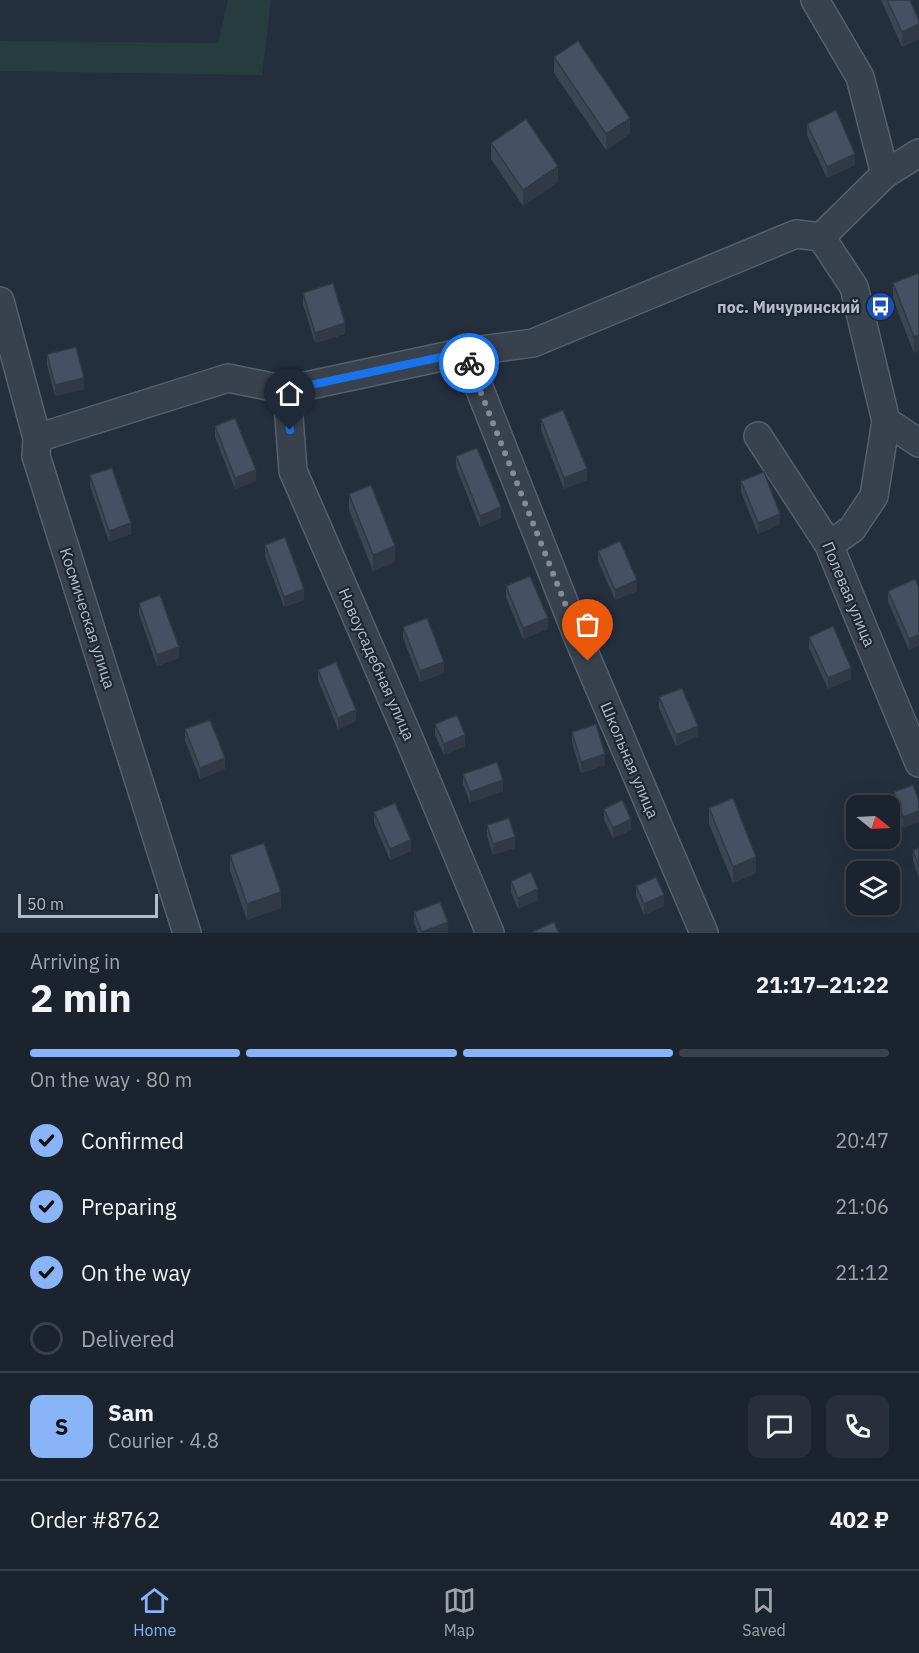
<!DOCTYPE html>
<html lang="en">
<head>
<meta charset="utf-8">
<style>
  body { margin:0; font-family:"IBM Plex Sans",sans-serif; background:#282f3a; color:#f1f3f6; height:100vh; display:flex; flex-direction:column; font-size:22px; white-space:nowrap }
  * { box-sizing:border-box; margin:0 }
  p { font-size:20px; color:#a0a4aa }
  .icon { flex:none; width:33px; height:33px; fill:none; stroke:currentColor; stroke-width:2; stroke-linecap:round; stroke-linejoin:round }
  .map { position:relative; height:933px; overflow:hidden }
  .sheet { display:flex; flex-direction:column; background:#1b232e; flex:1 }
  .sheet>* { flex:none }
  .needle { width:39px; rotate:108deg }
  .controls { position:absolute; left:846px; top:795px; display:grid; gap:12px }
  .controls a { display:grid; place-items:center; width:54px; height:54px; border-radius:12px; background:#1b232e; box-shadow:0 6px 24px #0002,0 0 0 2px #39404a; font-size:30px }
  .scale { position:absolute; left:18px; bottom:15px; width:140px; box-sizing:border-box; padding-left:6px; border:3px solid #b4bcc9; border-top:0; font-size:16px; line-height:21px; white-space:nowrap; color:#b4bcc9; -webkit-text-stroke:4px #1d2633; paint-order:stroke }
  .pin { position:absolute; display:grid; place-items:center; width:51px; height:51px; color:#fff; margin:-62px -26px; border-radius:50% 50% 50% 0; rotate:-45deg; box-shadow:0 0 6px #0007 }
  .pin .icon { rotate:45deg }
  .courier { position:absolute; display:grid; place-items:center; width:60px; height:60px; margin:-30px; border:4px solid #1a73e8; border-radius:50%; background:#fff; color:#222; box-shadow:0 2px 8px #0007 }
  .summary em { font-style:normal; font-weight:800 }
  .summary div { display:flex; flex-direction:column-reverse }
  .summary { display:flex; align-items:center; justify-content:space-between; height:102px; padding:0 30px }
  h1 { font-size:39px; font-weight:800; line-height:45px }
  .bar { display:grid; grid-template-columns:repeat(4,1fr); gap:9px 6px; align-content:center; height:72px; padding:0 30px }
  .bar i { height:8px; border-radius:4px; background:#39404a }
  .bar .current { background:#8ab4f8 }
  .bar p { grid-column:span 4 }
  .line { display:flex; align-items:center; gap:15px; padding:0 30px; border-top:2px solid #39404a }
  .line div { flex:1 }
  .round { display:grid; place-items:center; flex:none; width:63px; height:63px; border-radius:12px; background:#282f3a }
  ol { padding:0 30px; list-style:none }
  li { display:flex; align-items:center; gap:18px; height:66px }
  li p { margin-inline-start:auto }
  li .icon { padding:6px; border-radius:50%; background:#8ab4f8; color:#111; stroke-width:4 }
  li:last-child { color:#a0a4aa }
  li i { width:33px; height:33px; border:3px solid #39404a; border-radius:50% }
  .dock { display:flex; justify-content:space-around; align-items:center; height:84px; border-top:2px solid #39404a; background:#1b232e; font-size:16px; color:#a0a4aa }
  .dock a { display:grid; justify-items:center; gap:3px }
  .dock .current { color:#8ab4f8 }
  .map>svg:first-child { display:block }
</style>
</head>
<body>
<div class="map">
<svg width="919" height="933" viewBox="0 0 919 933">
  <rect width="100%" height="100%" fill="#242f3e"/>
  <polygon fill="#263c3f" points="228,0 271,0 262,75 0,71 0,41 218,43"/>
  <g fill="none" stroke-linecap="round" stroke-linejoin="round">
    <defs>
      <g id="minor">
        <polyline points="815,0 860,77 885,174"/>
        <polyline points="821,237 854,287 886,421 874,496 852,529 829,545"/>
        <polyline points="821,237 885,174 919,153"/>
        <polyline points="0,301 37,438 36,456 187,933"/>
        <polyline points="465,352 579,640 704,933"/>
        <polyline points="287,390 293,471 408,736 490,933"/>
        <polyline points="886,421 919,443"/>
        <polyline points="758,436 829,545 919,763"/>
        <polyline points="37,438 228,378 287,390 465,352 533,343 796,234 821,237"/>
      </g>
    </defs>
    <use href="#minor" stroke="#565f6c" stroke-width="30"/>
    <use href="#minor" stroke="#38414e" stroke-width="27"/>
  </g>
  <g fill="#3b4654">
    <polygon points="881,0 910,0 919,21 919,39 902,47"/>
    <polygon points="554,57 630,134 606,150 554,73"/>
    <polygon points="807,124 855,165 827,178 807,135"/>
    <polygon points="491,143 558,182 523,206 491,159"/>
    <polygon points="919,273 914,353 893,299 893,283"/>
    <polygon points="303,293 345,334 315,343 303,304"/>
    <polygon points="47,354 84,389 55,396 47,365"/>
    <polygon points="541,419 587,480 564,489 541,430"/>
    <polygon points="215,426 256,481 235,489 215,437"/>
    <polygon points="456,456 501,518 480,527 456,467"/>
    <polygon points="90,475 131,534 109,542 90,486"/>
    <polygon points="741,481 780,524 758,534 741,492"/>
    <polygon points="349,494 395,562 373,571 349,510"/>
    <polygon points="265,545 304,600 284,607 265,556"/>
    <polygon points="598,551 637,591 615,600 598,561"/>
    <polygon points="506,586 548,629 523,639 506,597"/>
    <polygon points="919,588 919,645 909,650 888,602 888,591"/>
    <polygon points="139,603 179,658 157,666 139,614"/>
    <polygon points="403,627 444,673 420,682 403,638"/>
    <polygon points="809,637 851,679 828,689 809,648"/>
    <polygon points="318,670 356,721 338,729 318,680"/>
    <polygon points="659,697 698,736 676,746 659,708"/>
    <polygon points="435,724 465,746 444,755 435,735"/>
    <polygon points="185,729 225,769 200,779 185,740"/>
    <polygon points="572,732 605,765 581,773 572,743"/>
    <polygon points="463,774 503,791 470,803 463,784"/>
    <polygon points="894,792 919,801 919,822 903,828 894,803"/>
    <polygon points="709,808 756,873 733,883 709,824"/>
    <polygon points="604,809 631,830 613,838 604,820"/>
    <polygon points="374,812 411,851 390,860 374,823"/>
    <polygon points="487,825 515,848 493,855 487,836"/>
    <polygon points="919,848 919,878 913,861 913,850"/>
    <polygon points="230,855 281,908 247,920 230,871"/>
    <polygon points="511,881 538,900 518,909 511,892"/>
    <polygon points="636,886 664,906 644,915 636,896"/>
    <polygon points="414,912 448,933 418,933 414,923"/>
  </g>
  <g fill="#303945">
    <polygon points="919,24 919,39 902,47 902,32"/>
    <polygon points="630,118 630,134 606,150 606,134"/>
    <polygon points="855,154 855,165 827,178 827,167"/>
    <polygon points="558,166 558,182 523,206 523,190"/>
    <polygon points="345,323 345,334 315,343 315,333"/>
    <polygon points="919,335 919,351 914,353 914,337"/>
    <polygon points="84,378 84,389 55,396 55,385"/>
    <polygon points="587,469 587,480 564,489 564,478"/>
    <polygon points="256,470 256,481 235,489 235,478"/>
    <polygon points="501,507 501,518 480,527 480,516"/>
    <polygon points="780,514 780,524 758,534 758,523"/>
    <polygon points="131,523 131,534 109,542 109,531"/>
    <polygon points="395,546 395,562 373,571 373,555"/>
    <polygon points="637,580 637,591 615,600 615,590"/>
    <polygon points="304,589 304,600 284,607 284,597"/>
    <polygon points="548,618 548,629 523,639 523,628"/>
    <polygon points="919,635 919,645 909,650 909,639"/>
    <polygon points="179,647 179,658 157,666 157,655"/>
    <polygon points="444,662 444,673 420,682 420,671"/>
    <polygon points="851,668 851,679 828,689 828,678"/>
    <polygon points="356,710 356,721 338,729 338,718"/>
    <polygon points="698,726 698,736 676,746 676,735"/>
    <polygon points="465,735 465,746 444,755 444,744"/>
    <polygon points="605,754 605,765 581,773 581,762"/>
    <polygon points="225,758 225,769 200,779 200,768"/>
    <polygon points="503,780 503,791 470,803 470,792"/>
    <polygon points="919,811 919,822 903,828 903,817"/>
    <polygon points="631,819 631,830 613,838 613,828"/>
    <polygon points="515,837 515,848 493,855 493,844"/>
    <polygon points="411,840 411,851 390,860 390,849"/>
    <polygon points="756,857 756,873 733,883 733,867"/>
    <polygon points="538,889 538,900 518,909 518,898"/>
    <polygon points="281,892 281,908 247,920 247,904"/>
    <polygon points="664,895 664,906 644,915 644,904"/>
    <polygon points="448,922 448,933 422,933 422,932"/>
  </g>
  <g fill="#455162" stroke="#303945" stroke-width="1.5">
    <polygon points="887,0 910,0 919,21 919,24 902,32"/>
    <polygon points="578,41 630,118 606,134 554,57"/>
    <polygon points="836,110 855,154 827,167 807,124"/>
    <polygon points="526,119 558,166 523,190 491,143"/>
    <polygon points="919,273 919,335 914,337 893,283"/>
    <polygon points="333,283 345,323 315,333 303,293"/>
    <polygon points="76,347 84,378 55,385 47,354"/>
    <polygon points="563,410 587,469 564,478 541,419"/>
    <polygon points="235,418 256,470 235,478 215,426"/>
    <polygon points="477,448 501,507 480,516 456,456"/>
    <polygon points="112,468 131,523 109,531 90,475"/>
    <polygon points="764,472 780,514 758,523 741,481"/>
    <polygon points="371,485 395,546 373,555 349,494"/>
    <polygon points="285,537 304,589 284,597 265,545"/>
    <polygon points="620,541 637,580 615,590 598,551"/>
    <polygon points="530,576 548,618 523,628 506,586"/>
    <polygon points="915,579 919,588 919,635 909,639 888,591"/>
    <polygon points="160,595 179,647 157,655 139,603"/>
    <polygon points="427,618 444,662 420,671 403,627"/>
    <polygon points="833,626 851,668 828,678 809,637"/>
    <polygon points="336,662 356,710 338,718 318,670"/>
    <polygon points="682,688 698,726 676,735 659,697"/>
    <polygon points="457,715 465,735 444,744 435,724"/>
    <polygon points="210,720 225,758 200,768 185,729"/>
    <polygon points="596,724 605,754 581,762 572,732"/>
    <polygon points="497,762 503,780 470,792 463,774"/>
    <polygon points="913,785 919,801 919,811 903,817 894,792"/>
    <polygon points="733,798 756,857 733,867 709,808"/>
    <polygon points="622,800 631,819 613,828 604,809"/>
    <polygon points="395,803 411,840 390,849 374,812"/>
    <polygon points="509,818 515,837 493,844 487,825"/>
    <polygon points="264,843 281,892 247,904 230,855"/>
    <polygon points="919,848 919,867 913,850"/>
    <polygon points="531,872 538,889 518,898 511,881"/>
    <polygon points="656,877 664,895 644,904 636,886"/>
    <polygon points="440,902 448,922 422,932 414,912"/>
    <polygon points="554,922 559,933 533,933 532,932"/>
  </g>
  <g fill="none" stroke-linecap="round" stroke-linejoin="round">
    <polyline stroke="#828b98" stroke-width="6" stroke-dasharray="0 10.8" points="469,363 588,661"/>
    <polyline stroke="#1a73e8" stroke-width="8" points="290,430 287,390 465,352 469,363"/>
  </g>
  <defs>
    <symbol id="bus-disc" viewBox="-11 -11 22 22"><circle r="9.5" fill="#1a4fb4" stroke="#1d2633"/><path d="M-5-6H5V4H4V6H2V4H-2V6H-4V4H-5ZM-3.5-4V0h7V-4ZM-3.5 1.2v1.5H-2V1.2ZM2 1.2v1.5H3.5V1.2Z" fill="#fff"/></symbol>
  </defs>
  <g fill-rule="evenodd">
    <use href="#bus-disc" x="864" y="290" width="33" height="33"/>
  </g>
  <g text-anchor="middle" stroke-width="4.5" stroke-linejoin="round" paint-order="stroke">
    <g font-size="16" font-weight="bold" fill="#b4bcc9" stroke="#1d2633" text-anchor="end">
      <text x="860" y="313">пос. Мичуринский</text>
    </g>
    <g font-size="16" fill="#b4bcc9" stroke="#1d2633">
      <text transform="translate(849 594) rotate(67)" y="6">Полевая улица</text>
      <text transform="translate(88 618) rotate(72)" y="6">Космическая улица</text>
      <text transform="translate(377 664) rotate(66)" y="6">Новоусадебная улица</text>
      <text transform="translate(630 760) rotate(67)" y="6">Школьная улица</text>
    </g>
  </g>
</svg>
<div class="controls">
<a><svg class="needle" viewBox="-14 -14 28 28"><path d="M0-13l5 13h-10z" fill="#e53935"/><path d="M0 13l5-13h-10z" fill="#a0a4aa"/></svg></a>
<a><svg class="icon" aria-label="layers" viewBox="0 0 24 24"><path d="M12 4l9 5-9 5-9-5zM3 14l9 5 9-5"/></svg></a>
</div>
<div class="scale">50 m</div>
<div class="pin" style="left:588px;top:661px;background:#ea580c"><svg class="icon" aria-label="bag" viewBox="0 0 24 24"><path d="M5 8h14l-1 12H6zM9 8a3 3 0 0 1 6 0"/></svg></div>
<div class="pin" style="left:290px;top:430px;background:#1f2937"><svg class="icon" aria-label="home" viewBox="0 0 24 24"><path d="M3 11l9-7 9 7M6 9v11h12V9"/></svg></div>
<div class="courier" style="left:469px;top:363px"><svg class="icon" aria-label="bike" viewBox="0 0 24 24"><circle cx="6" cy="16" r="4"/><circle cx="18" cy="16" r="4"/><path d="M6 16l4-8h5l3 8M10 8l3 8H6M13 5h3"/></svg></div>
</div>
<section class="sheet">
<div class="summary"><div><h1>2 min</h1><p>Arriving in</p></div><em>21:17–21:22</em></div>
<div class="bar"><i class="current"></i><i class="current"></i><i class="current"></i><i></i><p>On the way · 80 m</p></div>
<ol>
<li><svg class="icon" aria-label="check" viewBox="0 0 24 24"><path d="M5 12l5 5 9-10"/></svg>Confirmed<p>20:47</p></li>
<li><svg class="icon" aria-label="check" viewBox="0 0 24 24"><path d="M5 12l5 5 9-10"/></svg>Preparing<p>21:06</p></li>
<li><svg class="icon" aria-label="check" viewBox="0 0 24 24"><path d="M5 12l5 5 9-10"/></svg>On the way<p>21:12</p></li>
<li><i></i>Delivered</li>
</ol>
<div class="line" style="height:108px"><b class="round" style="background:#8ab4f8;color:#111">S</b><div><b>Sam</b><p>Courier · 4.8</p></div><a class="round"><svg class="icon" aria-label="chat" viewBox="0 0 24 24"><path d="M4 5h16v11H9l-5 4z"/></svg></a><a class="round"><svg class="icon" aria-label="phone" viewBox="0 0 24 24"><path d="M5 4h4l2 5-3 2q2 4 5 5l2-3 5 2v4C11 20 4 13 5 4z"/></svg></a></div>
<div class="line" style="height:78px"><div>Order #8762</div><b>402 ₽</b></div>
</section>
<nav class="dock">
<a class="current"><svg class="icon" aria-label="home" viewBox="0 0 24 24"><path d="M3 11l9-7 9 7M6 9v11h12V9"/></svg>Home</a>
<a><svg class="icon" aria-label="map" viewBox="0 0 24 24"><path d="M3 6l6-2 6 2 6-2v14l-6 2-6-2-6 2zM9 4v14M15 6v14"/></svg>Map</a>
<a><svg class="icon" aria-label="saved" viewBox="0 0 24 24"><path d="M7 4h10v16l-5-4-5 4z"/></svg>Saved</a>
</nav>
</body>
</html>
